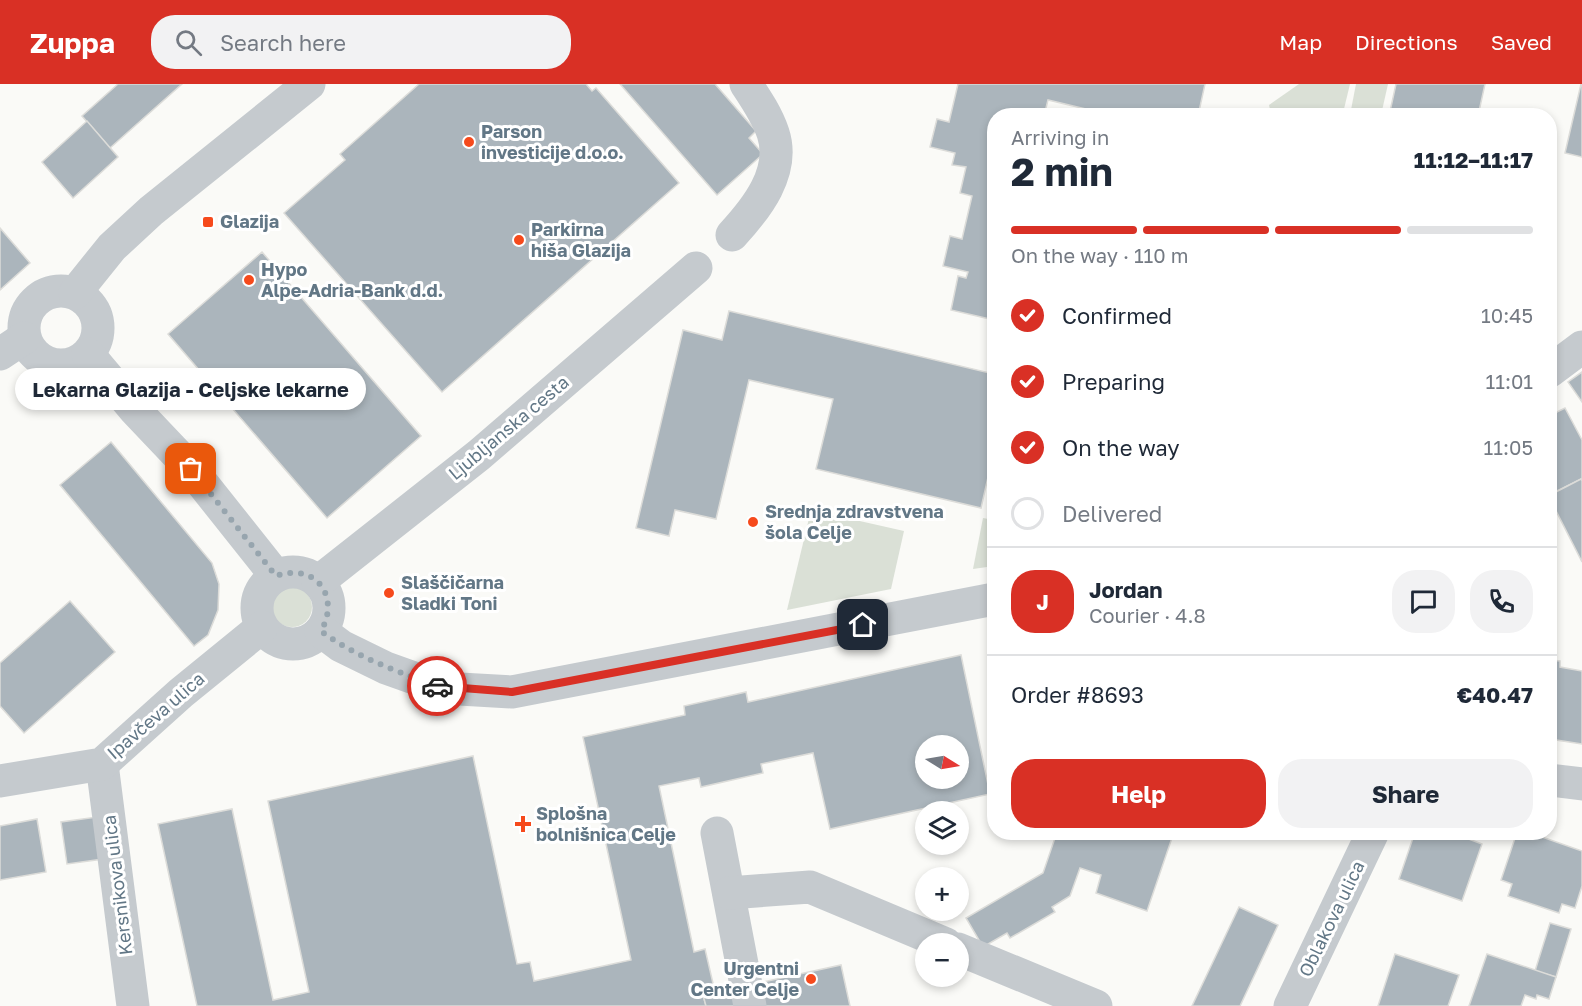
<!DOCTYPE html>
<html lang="en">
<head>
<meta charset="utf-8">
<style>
  body { margin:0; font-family:"Golos Text",sans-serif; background:#f2f2f3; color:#1f2937; height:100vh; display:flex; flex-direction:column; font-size:22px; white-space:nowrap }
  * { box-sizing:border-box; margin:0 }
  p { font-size:20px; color:#747a83 }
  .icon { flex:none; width:33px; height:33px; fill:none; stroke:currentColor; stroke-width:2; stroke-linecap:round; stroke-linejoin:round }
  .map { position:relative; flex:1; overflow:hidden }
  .drawer { position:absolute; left:987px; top:24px; width:570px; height:732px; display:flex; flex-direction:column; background:#fff; border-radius:24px; box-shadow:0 3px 9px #0003 }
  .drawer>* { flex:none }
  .needle { width:39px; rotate:101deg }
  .fabs { position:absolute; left:915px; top:651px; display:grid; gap:12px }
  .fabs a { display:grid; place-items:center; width:54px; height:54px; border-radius:50%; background:#fff; box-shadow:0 3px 9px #0003; font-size:30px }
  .pin { position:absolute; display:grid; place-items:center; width:51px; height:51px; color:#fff; margin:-26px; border-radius:12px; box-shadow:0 3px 9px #0006 }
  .courier { position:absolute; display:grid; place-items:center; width:60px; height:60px; margin:-30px; border:4px solid #d93025; border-radius:50%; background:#fff; color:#222; box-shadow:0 2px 8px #0007 }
  .bubble { position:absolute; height:42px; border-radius:21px; background:#fff; box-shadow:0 3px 9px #0003; font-size:20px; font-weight:700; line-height:42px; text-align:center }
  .overview em { font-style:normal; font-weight:700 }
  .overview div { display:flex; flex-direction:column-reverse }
  .overview { display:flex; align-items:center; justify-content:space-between; height:102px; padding:0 24px }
  h1 { font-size:39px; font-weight:700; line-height:45px }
  .bar { display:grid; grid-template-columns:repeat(4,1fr); gap:9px 6px; align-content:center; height:72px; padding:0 24px }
  .bar i { height:8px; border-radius:4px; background:#e0e1e3 }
  .bar .active { background:#d93025 }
  .bar p { grid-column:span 4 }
  .line { display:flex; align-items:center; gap:15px; padding:0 24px; border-top:2px solid #e0e1e3 }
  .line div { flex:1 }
  .round { display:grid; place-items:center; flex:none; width:63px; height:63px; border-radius:24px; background:#f2f2f3 }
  ol { padding:0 24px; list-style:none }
  li { display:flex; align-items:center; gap:18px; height:66px }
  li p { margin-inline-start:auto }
  li .icon { padding:6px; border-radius:50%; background:#d93025; color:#fff; stroke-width:4 }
  li:last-child { color:#747a83 }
  li i { width:33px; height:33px; border:3px solid #e0e1e3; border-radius:50% }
  .cta { display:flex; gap:12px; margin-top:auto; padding:12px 24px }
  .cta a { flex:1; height:69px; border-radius:24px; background:#d93025; color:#fff; font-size:24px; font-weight:700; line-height:69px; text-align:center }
  .cta a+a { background:#f2f2f3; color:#1f2937 }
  header { display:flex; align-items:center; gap:36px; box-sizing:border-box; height:84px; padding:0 30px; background:#d93025; color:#fff }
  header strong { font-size:28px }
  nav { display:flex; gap:33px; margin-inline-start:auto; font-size:21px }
  .search { width:420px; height:54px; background:#f2f2f3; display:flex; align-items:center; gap:15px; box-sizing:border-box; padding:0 21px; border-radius:24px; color:#747a83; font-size:22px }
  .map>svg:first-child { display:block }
</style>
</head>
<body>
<header>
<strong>Zuppa</strong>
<div class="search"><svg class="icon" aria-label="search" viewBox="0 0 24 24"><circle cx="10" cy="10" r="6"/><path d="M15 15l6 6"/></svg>Search here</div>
<nav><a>Map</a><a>Directions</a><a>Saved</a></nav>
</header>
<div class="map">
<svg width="1582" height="922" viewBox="0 0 1582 922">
  <rect width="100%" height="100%" fill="#fafaf7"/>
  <g fill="#dae0d6">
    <polygon points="1299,0 1350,0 1343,29 1339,32 1271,30 1269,21"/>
    <polygon points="1356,0 1388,0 1381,31 1350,31"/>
    <polygon points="811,426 904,447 891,505 787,526"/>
    <polygon points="983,434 994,436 994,482 973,485"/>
    <circle cx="292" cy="523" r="20"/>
  </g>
  <g fill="#abb5bc" stroke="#dcdcd9" stroke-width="1.5" fill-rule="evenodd">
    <polygon points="118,0 182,0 110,64 82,32"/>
    <polygon points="419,0 586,0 592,7 596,4 679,99 442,308 284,129 345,76 340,70"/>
    <polygon points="620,0 715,0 756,47 749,54 763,70 717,111"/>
    <polygon points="958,0 1205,0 1198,32 1115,32 1048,16 1044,32 994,32 994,236 951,226 958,192 966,194 968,188 943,182 950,152 962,155 972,112 960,109 966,83 952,81 955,69 930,63 937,35 949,38"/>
    <polygon points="1396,0 1485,0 1478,32 1389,32"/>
    <polygon points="1581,0 1582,0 1582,73 1565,69"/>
    <polygon points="87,37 118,73 73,114 42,78"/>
    <polygon points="0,144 30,179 0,206"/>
    <polygon points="262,168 421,352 327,434 168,250"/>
    <polygon points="729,227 994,290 994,367 981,424 816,385 833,315 749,296 716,435 675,426 669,452 636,444 683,246 722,256"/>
    <polygon points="1582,288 1582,318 1568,298"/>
    <polygon points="1552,319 1557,328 1565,324 1582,356 1582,397 1581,395 1557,407 1550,393 1550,320"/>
    <polygon points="111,358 212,479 219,500 218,526 208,551 194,562 60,401"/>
    <polygon points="1581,395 1582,397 1582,478 1550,415 1550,411"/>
    <polygon points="70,517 115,568 24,649 0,622 0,579"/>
    <path d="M961 571 990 710 830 745 813 669 761 680 763 689 701 703 699 694 659 702 694 868 705 865 715 908 703 911 706 922H197L158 740 232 725 273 916 309 908 268 717 473 672 517 880 530 878 534 897 631 876 583 653 685 631 684 622 746 608 748 618ZM926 662H958V694H926Z"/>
    <polygon points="1550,576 1560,577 1560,583 1582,587 1582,660 1550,655"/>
    <polygon points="97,733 103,775 67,780 61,738"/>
    <polygon points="37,735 46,788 0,796 0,742"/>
    <polygon points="1057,748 1174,748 1147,827 1096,809 1101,791 1080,784 1070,812 1052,823 1055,828 1010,854 1007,849 983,863 966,834 1043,789"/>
    <polygon points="1415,748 1450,748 1482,760 1462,817 1399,795"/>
    <polygon points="1517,748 1528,748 1582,767 1582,802 1575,824 1562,820 1559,829 1508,812 1512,800 1501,796"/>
    <polygon points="1239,823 1278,841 1240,922 1192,922"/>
    <polygon points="1550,839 1571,845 1556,893 1535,887"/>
    <polygon points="1395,870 1459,891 1448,922 1378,922"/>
    <polygon points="1487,870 1556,893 1549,915 1537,911 1536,915 1525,911 1521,922 1469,922"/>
    <polygon points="841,881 850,922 706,922 703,911"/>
  </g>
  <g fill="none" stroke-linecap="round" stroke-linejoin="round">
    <g stroke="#c5cace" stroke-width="33">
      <path d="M732 151C756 125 786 88 773 49 767 31 756 15 746 0"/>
      <circle cx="61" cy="244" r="37"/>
      <polyline points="75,209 112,163 151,127 309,0"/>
      <polyline points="0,270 24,254"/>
      <polyline points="88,270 135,326 191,385 276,492"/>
      <polyline points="1550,287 1582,263"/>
      <circle cx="293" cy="524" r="36"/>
      <polyline points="318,498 479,371 696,184"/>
      <polyline points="321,547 341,562 386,584 442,604 512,608 994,515"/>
      <polyline points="102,680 133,922"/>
      <polyline points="1550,696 1582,700"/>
      <polyline points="0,697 102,680 181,609 262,543"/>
      <polyline points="717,749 750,922"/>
      <polyline points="729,809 810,803 946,860"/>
      <polyline points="958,865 1096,922"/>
      <polyline points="1290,922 1373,748"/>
    </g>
  </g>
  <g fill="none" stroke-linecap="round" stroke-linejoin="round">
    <path stroke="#97a5ae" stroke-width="6" stroke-dasharray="0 10.8" d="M191 385 276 492C315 478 341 512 321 547 356 573 396 587 437 602"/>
    <polyline stroke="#d93025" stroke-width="8" points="437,602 512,608 863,541"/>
  </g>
  <g fill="#f64a1c" stroke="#fff" stroke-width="2">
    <circle cx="469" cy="58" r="6"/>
    <rect x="202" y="132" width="12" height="12" rx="3"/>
    <circle cx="519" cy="156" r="6"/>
    <circle cx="249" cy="196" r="6"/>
    <circle cx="753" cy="438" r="6"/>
    <circle cx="389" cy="509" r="6"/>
    <path d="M520 731h6v6h6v6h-6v6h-6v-6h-6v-6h6z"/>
    <circle cx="811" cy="895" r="6"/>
  </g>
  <g text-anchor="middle" stroke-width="6" stroke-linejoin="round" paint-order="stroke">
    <g font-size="18" font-weight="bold" fill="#627786" stroke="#fff" text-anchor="start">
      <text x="481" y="54">Parson<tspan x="481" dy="21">investicije d.o.o.</tspan></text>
      <text x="220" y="144">Glazija</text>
      <text x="531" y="152">Parkirna<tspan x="531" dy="21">hiša Glazija</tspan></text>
      <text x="261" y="192">Hypo<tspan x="261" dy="21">Alpe-Adria-Bank d.d.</tspan></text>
      <text x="765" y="434">Srednja zdravstvena<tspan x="765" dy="21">šola Celje</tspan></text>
      <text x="401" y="505">Slaščičarna<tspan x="401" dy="21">Sladki Toni</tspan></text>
      <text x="536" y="736">Splošna<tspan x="536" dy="21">bolnišnica Celje</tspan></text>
      <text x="799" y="891" text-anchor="end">Urgentni<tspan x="799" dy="21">Center Celje</tspan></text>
    </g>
    <g font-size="18" fill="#627786" stroke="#fff">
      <text transform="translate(509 344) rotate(-40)" y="6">Ljubljanska cesta</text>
      <text transform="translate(156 632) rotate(-41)" y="6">Ipavčeva ulica</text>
      <text transform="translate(118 801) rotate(-97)" y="6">Kersnikova ulica</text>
      <text transform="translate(1332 835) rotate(-64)" y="6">Oblakova ulica</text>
    </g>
  </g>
</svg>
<div class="fabs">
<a><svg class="needle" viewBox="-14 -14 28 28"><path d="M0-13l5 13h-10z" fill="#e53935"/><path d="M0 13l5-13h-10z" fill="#747a83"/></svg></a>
<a><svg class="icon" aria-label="layers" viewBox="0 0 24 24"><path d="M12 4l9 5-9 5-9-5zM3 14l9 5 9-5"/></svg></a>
<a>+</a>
<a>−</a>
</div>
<div class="pin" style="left:191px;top:385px;background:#ea580c"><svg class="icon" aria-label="bag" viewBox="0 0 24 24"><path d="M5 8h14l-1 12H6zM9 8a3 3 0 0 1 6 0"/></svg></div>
<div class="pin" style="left:863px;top:541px;background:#1f2937"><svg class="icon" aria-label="home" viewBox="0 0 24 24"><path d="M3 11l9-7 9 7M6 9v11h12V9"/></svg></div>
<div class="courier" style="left:437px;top:602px"><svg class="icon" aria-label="car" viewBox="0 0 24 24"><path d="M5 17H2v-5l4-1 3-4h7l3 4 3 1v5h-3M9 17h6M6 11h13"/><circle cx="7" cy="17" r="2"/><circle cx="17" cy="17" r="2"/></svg></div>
<div class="bubble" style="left:15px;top:284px;width:351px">Lekarna Glazija - Celjske lekarne</div>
<section class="drawer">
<div class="overview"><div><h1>2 min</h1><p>Arriving in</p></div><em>11:12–11:17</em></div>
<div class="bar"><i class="active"></i><i class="active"></i><i class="active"></i><i></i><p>On the way · 110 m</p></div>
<ol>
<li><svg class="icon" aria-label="check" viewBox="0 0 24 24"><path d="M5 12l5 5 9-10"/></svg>Confirmed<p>10:45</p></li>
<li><svg class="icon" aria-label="check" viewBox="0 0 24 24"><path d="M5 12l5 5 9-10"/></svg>Preparing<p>11:01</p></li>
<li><svg class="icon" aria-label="check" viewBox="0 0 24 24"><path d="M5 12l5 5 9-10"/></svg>On the way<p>11:05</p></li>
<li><i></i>Delivered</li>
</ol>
<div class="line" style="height:108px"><b class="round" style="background:#d93025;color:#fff">J</b><div><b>Jordan</b><p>Courier · 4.8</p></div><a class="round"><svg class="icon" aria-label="chat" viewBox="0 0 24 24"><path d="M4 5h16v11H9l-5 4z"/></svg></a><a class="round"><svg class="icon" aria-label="phone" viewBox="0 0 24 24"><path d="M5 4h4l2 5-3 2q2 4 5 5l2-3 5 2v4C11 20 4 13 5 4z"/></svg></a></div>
<div class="line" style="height:78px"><div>Order #8693</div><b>€40.47</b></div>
<div class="cta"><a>Help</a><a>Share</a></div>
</section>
</div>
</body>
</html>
